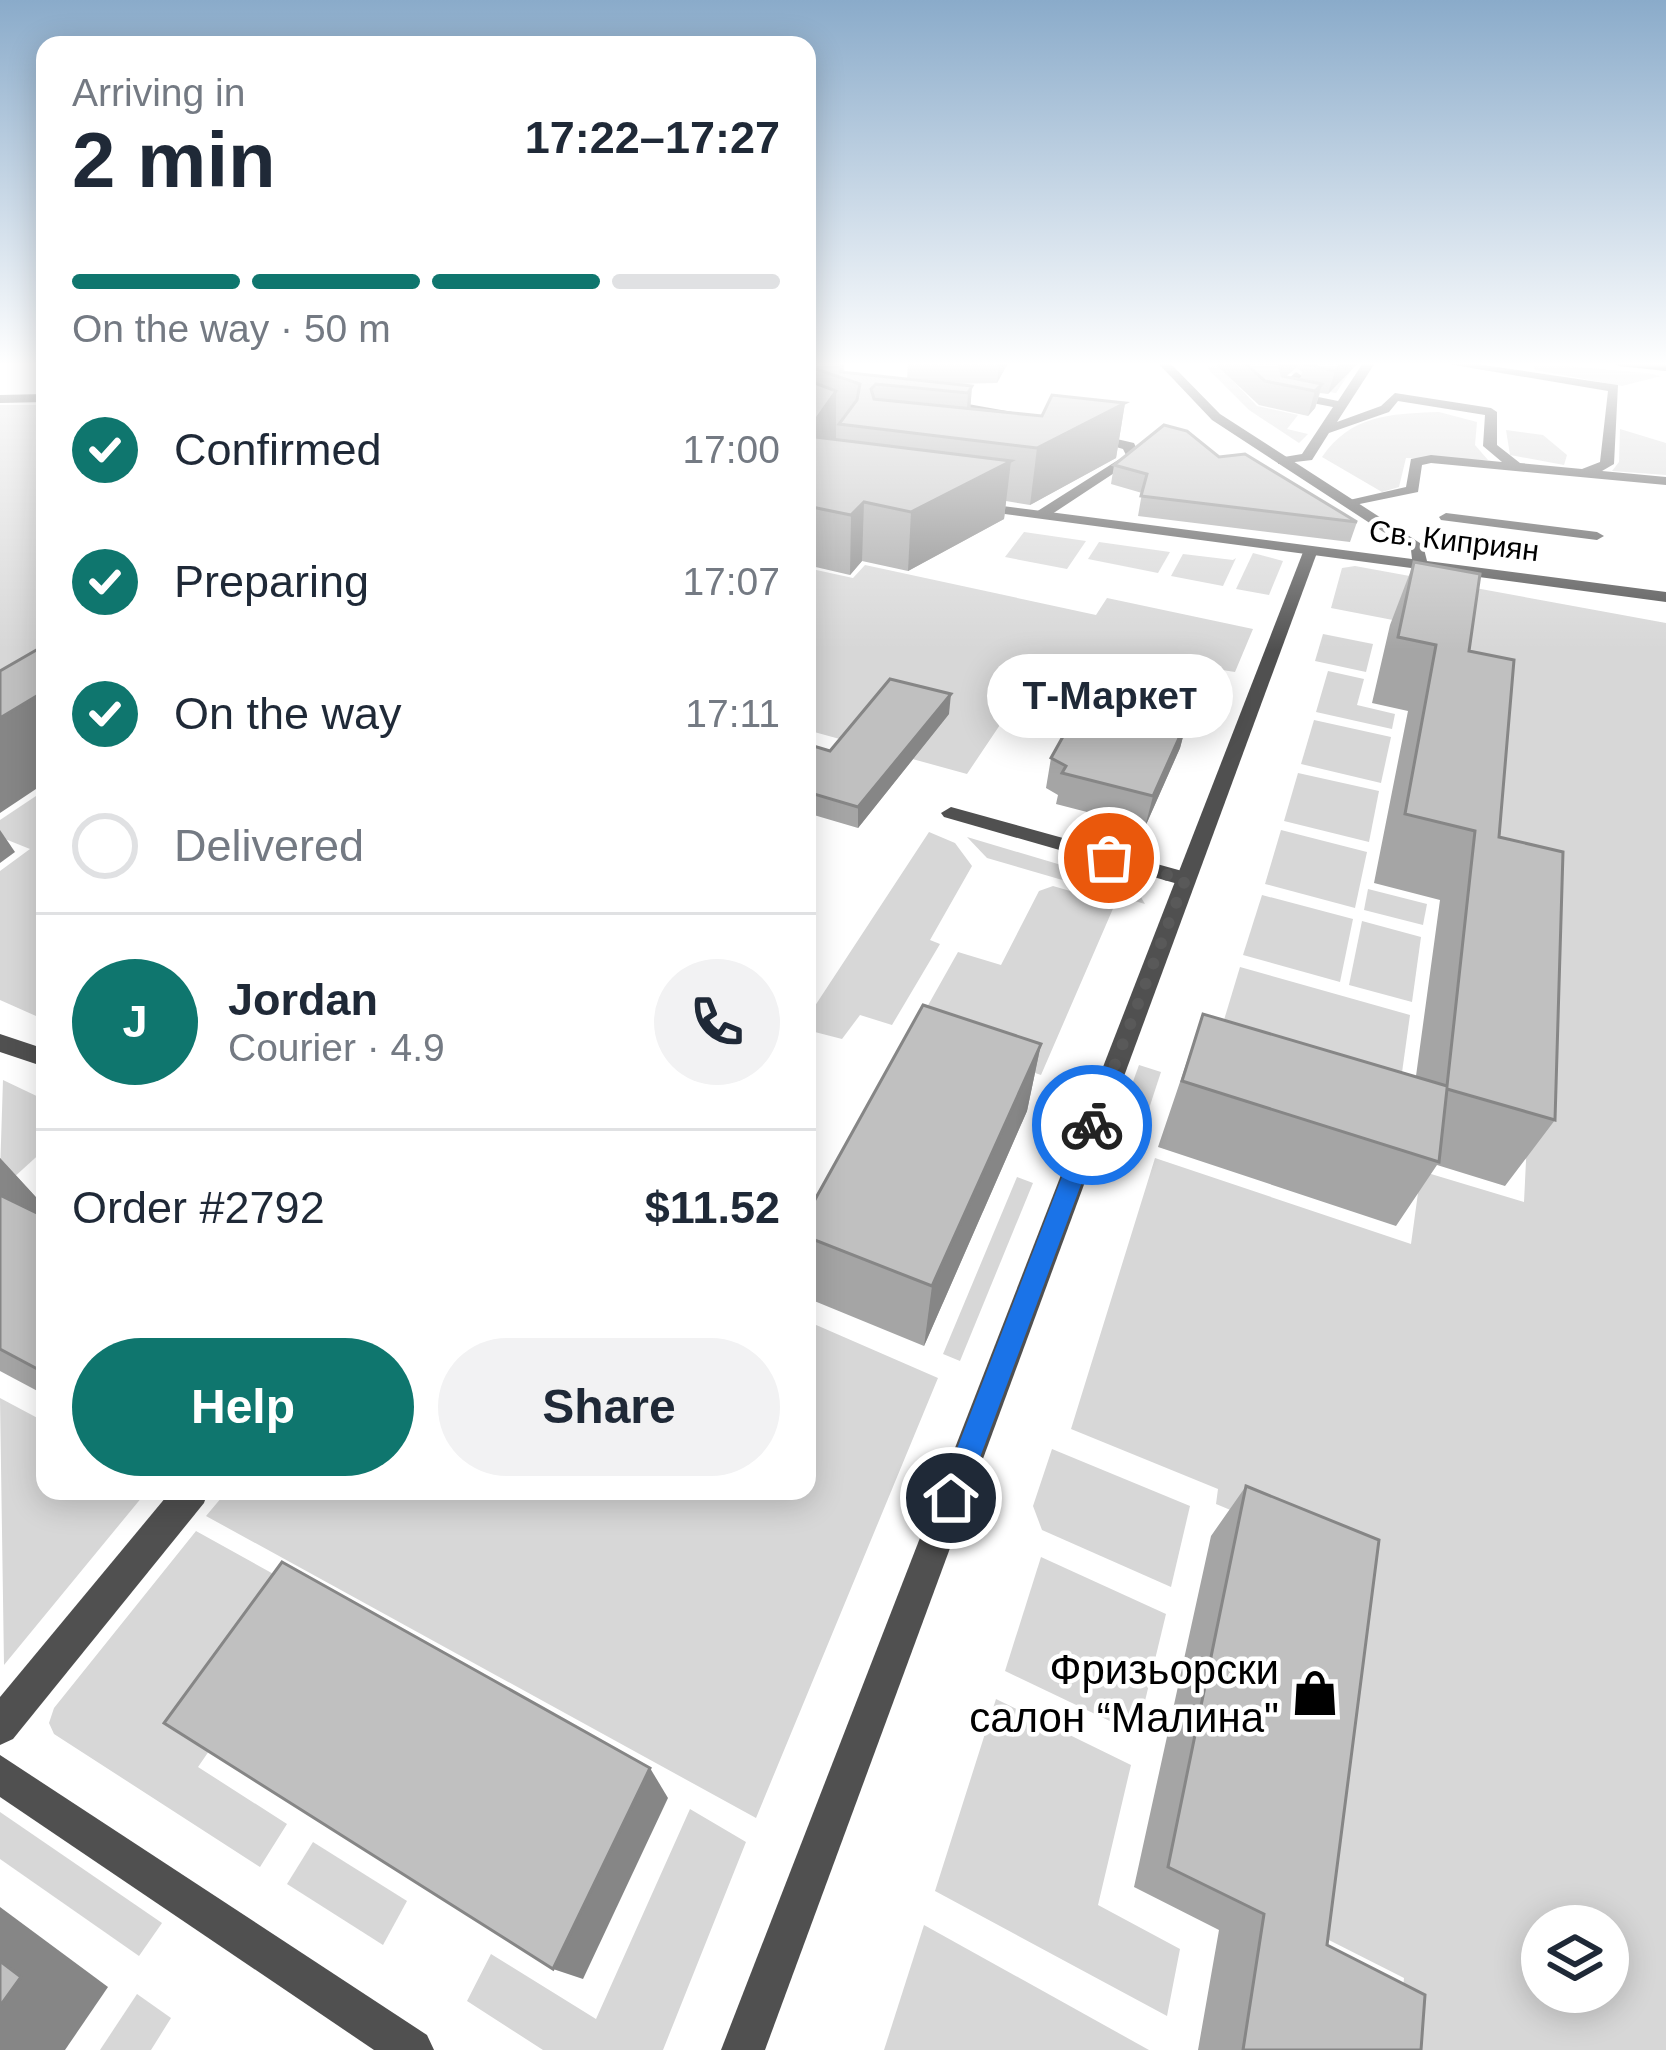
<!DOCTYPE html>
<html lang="en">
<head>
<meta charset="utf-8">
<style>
  body { margin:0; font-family:Arial,sans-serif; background:#f2f2f3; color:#1f2937; height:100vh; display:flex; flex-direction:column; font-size:45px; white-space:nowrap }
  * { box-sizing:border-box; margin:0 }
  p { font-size:39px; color:#747a83 }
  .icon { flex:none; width:66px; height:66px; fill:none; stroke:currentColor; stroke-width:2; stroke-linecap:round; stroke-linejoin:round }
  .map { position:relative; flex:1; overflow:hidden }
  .panel { position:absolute; left:36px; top:36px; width:780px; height:1464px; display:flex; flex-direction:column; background:#fff; border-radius:24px; box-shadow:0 6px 30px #0003 }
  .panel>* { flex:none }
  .controls { position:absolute; left:1521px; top:1905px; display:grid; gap:24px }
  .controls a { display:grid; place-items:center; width:108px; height:108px; border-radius:50%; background:#fff; box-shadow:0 6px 30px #0003; font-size:60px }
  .pin { position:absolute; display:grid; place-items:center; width:102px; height:102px; color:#fff; margin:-51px; border:6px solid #fff; border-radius:50%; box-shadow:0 3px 12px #0007 }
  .courier { position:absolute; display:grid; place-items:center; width:120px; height:120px; margin:-60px; border:9px solid #1a73e8; border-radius:50%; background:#fff; color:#222; box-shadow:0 3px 15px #0007 }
  .bubble { position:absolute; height:84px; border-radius:42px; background:#fff; box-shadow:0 6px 30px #0003; font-size:39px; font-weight:800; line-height:84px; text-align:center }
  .headline em { font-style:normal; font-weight:800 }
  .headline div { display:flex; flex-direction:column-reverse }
  .headline { display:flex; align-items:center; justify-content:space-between; height:204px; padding:0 36px }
  h1 { font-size:78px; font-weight:800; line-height:90px }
  .bar { display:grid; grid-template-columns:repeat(4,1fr); gap:18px 12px; align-content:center; height:144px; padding:0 36px }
  .bar i { height:15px; border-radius:9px; background:#e0e1e3 }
  .bar .current { background:#0f766e }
  .bar p { grid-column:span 4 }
  .line { display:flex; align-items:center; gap:30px; padding:0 36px; border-top:3px solid #e0e1e3 }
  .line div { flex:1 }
  .round { display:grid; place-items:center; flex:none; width:126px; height:126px; border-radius:63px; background:#f2f2f3 }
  ol { padding:0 36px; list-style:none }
  li { display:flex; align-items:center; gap:36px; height:132px }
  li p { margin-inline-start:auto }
  li .icon { padding:12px; border-radius:50%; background:#0f766e; color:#fff; stroke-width:4 }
  li:last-child { color:#747a83 }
  li i { width:66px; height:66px; border:6px solid #e0e1e3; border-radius:50% }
  .primary-button { display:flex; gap:24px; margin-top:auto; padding:24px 36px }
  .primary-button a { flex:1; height:138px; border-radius:72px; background:#0f766e; color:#fff; font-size:48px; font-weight:800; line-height:138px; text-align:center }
  .primary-button a+a { background:#f2f2f3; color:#1f2937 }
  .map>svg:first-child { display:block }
</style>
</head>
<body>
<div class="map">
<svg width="1666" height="2050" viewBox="0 0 1666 2050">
  <rect width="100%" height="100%" fill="#fff"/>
  <g fill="#d7d7d7" fill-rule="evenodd">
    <polygon points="1247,363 1356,363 1336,393 1315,390 1303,376 1253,366 1235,383 1257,406 1298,415 1287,429 1308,434 1299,443 1249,410 1206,367"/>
    <polygon points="1532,363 1646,373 1661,376 1622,386 1535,370"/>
    <polygon points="0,405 45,405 45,663 0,689"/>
    <path d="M1439 412 1477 422 1475 445 1488 460 1406 458 1399 487 1382 492 1322 457C1351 415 1389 414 1439 412Z"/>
    <polygon points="1620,429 1666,443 1666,475 1612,471 1619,462"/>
    <polygon points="1506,430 1543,435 1567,455 1564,465 1510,455"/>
    <polygon points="1024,532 1086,541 1067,569 1005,557"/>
    <polygon points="1099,542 1170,552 1158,573 1088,559"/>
    <polygon points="1253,553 1283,561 1269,595 1236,589"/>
    <polygon points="1183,554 1233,560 1236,558 1223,586 1171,576"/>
    <polygon points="865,565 1096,615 1107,598 1253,629 1235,672 1216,669 1190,723 1028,683 967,774 807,730 807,568 853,578"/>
    <path d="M1355 566 1666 623V2050H1397L1404 1978 1319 1935 1366 1566 1216 1504 1218 1489 1071 1429 1155 1158 1411 1244 1421 1171 1524 1202 1538 916 1477 900 1454 714 1465 634 1331 608 1342 568ZM1542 1926H1608V1992H1542Z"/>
    <polygon points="1323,634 1373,644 1366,672 1315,661"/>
    <polygon points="1328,671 1364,679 1357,705 1395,714 1392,729 1316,712"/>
    <polygon points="1314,720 1391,737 1381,783 1301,764"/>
    <polygon points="1298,773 1379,791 1369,842 1284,821"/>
    <polygon points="45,790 45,1020 0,1000 0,871 30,849 0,837 0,820"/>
    <polygon points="1281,830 1367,852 1355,908 1265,884"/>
    <polygon points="929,832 955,843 972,866 930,940 940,944 892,1025 860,1015 842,1039 811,1031 807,1036 807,1018"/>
    <polygon points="967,837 1135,887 1145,904 987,858"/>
    <polygon points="1053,886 1115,904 1041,1075 913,1032 958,952 1001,965 1039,891"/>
    <polygon points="1368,889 1427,904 1423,925 1364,910"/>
    <polygon points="1262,895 1353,919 1340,982 1243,955"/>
    <polygon points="1362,921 1421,937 1412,1002 1349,985"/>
    <polygon points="1240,967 1410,1015 1394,1130 1208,1073"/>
    <polygon points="1139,1065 1161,1072 1138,1142 1114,1134"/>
    <polygon points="3,1080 45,1100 45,1149 12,1179 0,1173"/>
    <polygon points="1017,1177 1033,1183 960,1361 943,1354"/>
    <polygon points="807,1321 938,1378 756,1818 206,1516 227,1491 807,1491"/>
    <polygon points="0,1398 45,1422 45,1491 147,1491 4,1665"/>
    <polygon points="1052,1449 1190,1506 1171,1587 1042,1530 1033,1506"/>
    <polygon points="196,1531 315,1597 198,1767 287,1824 260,1867 54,1734 49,1723 54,1708"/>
    <polygon points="1041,1557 1166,1614 1137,1734 1005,1671"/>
    <polygon points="996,1699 1131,1765 1098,1905 1180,1949 1167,2016 935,1891"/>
    <polygon points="690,1809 746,1842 663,2050 543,2050 467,2001 491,1954 596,2019"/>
    <polygon points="0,1812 162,1923 139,1956 0,1859"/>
    <polygon points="313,1842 407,1901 383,1945 287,1884"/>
    <polygon points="924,1925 1149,2050 884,2050"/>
    <polygon points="137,1994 171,2018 151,2050 100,2050"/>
  </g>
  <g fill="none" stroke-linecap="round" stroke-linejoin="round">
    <g fill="#505050" fill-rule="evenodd">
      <polygon points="1363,363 1375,363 1337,422 1381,406 1395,393 1491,408 1497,412 1497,445 1520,463 1582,469 1600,462 1608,391 1442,363 1470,363 1618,385 1614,464 1602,471 1666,477 1666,485 1431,463 1422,465 1418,492 1345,507 1345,501 1406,487 1411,459 1431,455 1502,462 1483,446 1485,415 1398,401 1389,412 1329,433 1312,460 1278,464 1278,458 1302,454 1333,407 1276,396 1276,390 1296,372 1302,376 1289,391 1338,401"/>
      <polygon points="940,399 1018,413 1024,417 1018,421 936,406"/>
      <polygon points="1082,431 1134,443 1140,456 1046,518 1036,518 1036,512 1126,455 1123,449 1082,437"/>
      <polygon points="1446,513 1597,532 1604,536 1597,540 1441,520 1439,517"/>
      <polygon points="951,807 1193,874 1196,879 1185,886 944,817 941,813"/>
      <polygon points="0,1034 45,1049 45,1067 0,1052"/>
      <polygon points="171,1491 208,1491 204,1503 13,1739 0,1745 0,1697"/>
      <polygon points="0,1755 427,2035 434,2050 374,2050 0,1797"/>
    </g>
    <polygon fill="#505050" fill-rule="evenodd" points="1305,547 1318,550 765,2050 721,2050"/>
    <g fill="#505050" fill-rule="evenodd">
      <polygon points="1158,363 1170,363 1220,414 1423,545 1427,561 1666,592 1666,602 967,509 965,506 972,502 1412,559 1411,550 1212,420"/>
      <polygon points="45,394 45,402 0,403 0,395"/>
    </g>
    <polygon fill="#1d1d1d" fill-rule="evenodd" points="1613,363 1666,363 1666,371 1619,366"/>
  </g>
  <g fill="#a5a5a5" fill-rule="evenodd">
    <polygon points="807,363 844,363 844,372 907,379 908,363 1008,363 997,383 951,384 972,386 970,409 1042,416 1125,403 1116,458 1030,505 1006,501 1004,519 908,571 862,561 850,575 807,565"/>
    <path d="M1214 363H1358L1328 394 1320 393 1315 408 1308 416 1259 405ZM1296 368 1302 372 1300 380 1284 377Z"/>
    <polygon points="1219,457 1357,522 1350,542 1138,516 1142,493 1111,484 1114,465"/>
    <polygon points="1414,562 1469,651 1499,837 1555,1120 1505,1186 1437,1165 1396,1226 1158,1147 1203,1014 1416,1076 1440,900 1374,883 1408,711 1372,703 1390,625"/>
    <polygon points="949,714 858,828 807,813 807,744 830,751"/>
    <polygon points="1173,715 1188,718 1180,748 1145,827 1056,804 1058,795 1046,788 1051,758"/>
    <polygon points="1041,1044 1027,1111 924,1346 807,1298 807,1214"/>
    <polygon points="0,1158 45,1207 45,1395 0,1371"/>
    <polygon points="1246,1486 1327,1945 1421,2050 1198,2050 1219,1930 1134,1887 1211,1536"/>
  </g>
  <g fill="#868686">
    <polygon points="999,363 1008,363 997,383"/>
    <polygon points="1279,363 1297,363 1296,368 1277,384"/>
    <polygon points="1343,363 1358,363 1328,394 1335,371"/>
    <polygon points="1322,384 1315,408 1308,416 1315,391"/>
    <polygon points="972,386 968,439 965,439 968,393"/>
    <polygon points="836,391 836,445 815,477 815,421"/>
    <polygon points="1125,403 1116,458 1030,505 1037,448"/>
    <polygon points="1011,461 1004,519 908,571 911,512"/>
    <polygon points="864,502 862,561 850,575 851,515"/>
    <polygon points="45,691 45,783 0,813 0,718"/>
    <polygon points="951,694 949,714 858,828 858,807"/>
    <polygon points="1188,718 1180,748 1145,827 1153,796"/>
    <polygon points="0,830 15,852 0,863"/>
    <polygon points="1041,1044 1027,1111 924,1346 932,1286"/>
    <polygon points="0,1158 45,1207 45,1228 0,1214"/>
    <polygon points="650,1768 668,1798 583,1979 553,1969"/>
    <polygon points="0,1907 108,1987 65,2050 0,2050"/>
  </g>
  <g fill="#c0c0c0" stroke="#868686" stroke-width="3">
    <polygon points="807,363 842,363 841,372 972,386 968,393 876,384 871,389 874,399 1042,416 1052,395 1125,403 1037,448 839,424 857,400 860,384 807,366"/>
    <polygon points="1245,363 1279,363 1282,376 1322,384 1315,391 1265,381"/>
    <polygon points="1305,363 1343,363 1335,371 1304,364"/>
    <polygon points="807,380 836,391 815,421 807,421"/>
    <polygon points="1164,425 1187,431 1219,457 1245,454 1357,522 1141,496 1147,474 1114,465"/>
    <polygon points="807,436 1011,461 911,512 864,502 851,515 807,506"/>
    <polygon points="1414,562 1480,574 1469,651 1514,660 1499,837 1563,852 1555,1120 1447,1089 1439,1162 1182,1081 1203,1014 1447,1086 1475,831 1405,814 1436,645 1398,637"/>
    <polygon points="45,645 45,691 0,718 0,671"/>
    <polygon points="890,679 951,694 858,807 807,792 807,744 830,751"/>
    <polygon points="1089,690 1175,707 1172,714 1188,718 1153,796 1062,773 1066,766 1051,758"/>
    <polygon points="923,1005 1041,1044 932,1286 807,1237 807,1214"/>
    <polygon points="0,1195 45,1217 45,1373 0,1349"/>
    <polygon points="1246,1486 1379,1540 1327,1945 1425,1995 1421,2050 1243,2050 1264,1914 1168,1867"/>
    <polygon points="282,1562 650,1768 553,1969 164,1723"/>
    <polygon points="0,1961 21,1977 0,2006"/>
  </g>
  <linearGradient id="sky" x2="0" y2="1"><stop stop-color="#8aabca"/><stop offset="0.56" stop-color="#fff"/><stop offset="1" stop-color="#fff" stop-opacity="0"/></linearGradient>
  <rect width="1666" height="650" fill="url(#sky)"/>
  <polygon fill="#1a73e8" points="1092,1116 1103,1125 965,1498 951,1512 938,1498 1082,1125"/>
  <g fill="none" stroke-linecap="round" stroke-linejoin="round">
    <polyline stroke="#595959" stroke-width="12" stroke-dasharray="0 21.6" points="1092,1125 1185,880 1109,858"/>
  </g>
  <defs>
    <symbol id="shop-bare" viewBox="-9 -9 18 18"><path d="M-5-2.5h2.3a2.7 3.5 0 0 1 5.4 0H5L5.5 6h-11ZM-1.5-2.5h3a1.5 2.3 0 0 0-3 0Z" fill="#000" stroke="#fff" stroke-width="2.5" paint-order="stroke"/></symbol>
  </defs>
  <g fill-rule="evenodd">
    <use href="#shop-bare" x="1282" y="1660" width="66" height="66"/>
  </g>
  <g text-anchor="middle" stroke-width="9" stroke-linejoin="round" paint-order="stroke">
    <g font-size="30" fill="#000" stroke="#fff">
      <text transform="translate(1454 541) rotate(7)" y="10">Св. Киприян</text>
    </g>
    <g font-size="42" fill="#000" stroke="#fff" text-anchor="end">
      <text x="1279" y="1684">Фризьорски<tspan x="1279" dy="48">салон “Малина"</tspan></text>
    </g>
  </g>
</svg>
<div class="controls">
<a><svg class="icon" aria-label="layers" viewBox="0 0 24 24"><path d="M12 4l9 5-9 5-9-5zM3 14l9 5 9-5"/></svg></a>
</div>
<div class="pin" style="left:1109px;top:858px;background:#ea580c"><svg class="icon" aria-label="bag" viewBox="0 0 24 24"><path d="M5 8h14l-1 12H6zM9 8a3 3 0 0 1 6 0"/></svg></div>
<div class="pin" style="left:951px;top:1498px;background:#1f2937"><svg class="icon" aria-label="home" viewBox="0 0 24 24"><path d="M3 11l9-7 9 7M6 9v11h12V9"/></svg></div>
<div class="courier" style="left:1092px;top:1125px"><svg class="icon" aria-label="bike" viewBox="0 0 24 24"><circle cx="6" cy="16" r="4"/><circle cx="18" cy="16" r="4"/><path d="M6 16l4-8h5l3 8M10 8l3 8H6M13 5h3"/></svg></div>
<div class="bubble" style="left:987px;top:654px;width:246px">Т-Маркет</div>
<section class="panel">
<div class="headline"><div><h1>2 min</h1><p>Arriving in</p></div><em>17:22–17:27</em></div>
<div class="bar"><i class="current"></i><i class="current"></i><i class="current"></i><i></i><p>On the way · 50 m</p></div>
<ol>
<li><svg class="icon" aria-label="check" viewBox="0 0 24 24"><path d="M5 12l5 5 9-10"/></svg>Confirmed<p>17:00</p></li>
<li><svg class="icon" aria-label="check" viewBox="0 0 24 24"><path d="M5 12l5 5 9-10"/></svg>Preparing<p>17:07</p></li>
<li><svg class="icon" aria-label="check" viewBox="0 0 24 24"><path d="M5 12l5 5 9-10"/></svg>On the way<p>17:11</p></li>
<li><i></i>Delivered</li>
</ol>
<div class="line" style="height:216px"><b class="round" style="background:#0f766e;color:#fff">J</b><div><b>Jordan</b><p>Courier · 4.9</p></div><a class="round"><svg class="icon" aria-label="phone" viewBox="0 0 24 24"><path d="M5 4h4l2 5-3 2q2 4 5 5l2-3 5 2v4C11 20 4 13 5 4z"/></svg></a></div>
<div class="line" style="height:156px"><div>Order #2792</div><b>$11.52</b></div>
<div class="primary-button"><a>Help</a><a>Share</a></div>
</section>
</div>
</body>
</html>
